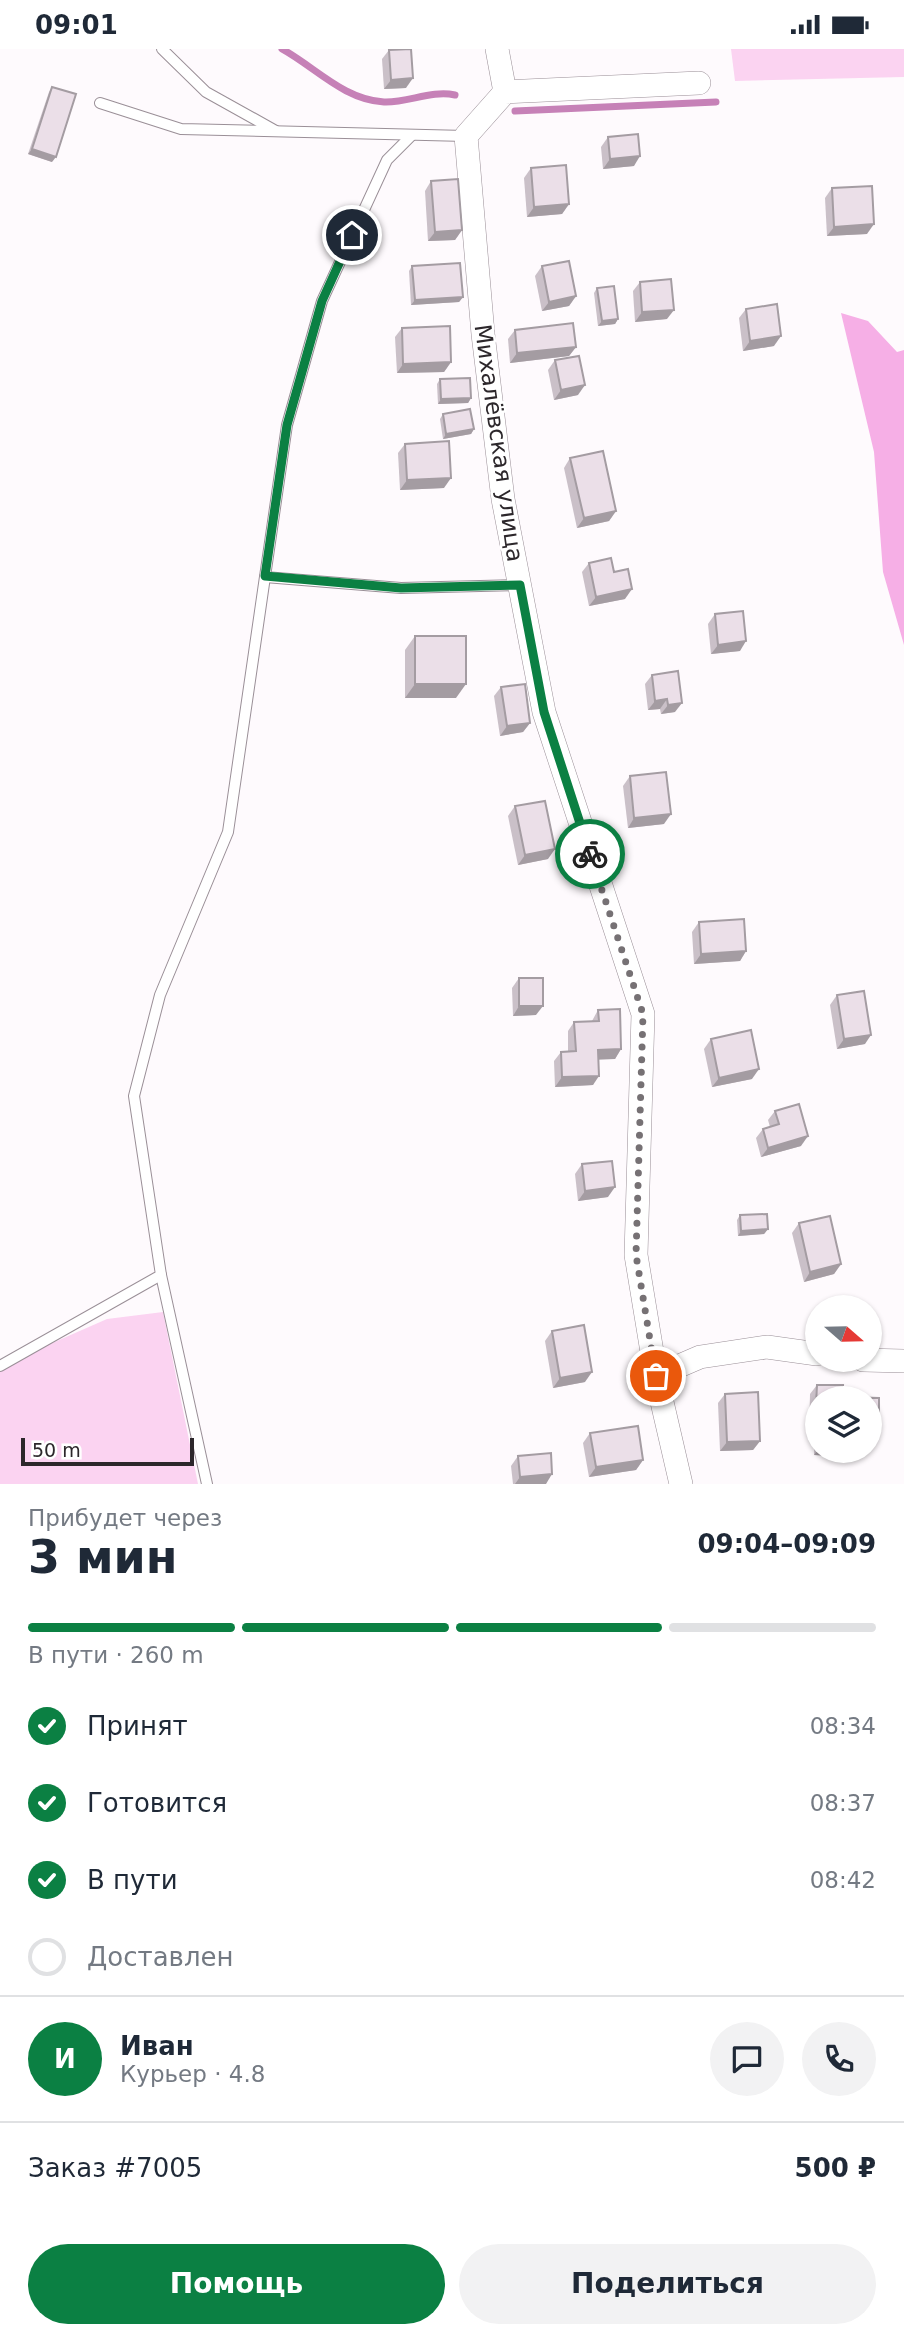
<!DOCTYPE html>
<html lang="ru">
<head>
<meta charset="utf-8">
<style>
  body { margin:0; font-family:"DejaVu Sans",sans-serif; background:#f2f2f3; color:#1f2937; height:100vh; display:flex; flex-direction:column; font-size:26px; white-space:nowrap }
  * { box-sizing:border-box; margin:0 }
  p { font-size:23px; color:#747a83 }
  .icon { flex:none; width:38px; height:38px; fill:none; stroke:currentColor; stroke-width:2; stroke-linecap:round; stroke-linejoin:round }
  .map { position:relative; height:1435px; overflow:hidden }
  .side { display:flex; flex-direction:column; background:#fff; flex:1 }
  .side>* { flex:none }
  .needle { width:46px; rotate:110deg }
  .buttons { position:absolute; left:805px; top:1246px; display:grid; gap:14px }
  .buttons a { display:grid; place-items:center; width:77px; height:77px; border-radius:50%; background:#fff; box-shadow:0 2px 5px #0004; font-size:35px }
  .scale { position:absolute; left:21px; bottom:18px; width:173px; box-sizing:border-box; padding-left:7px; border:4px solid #2c272b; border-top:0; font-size:19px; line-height:24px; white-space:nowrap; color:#2c272b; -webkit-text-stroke:5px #fff; paint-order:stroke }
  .pin { position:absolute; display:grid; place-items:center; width:60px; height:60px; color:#fff; margin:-30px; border:4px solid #fff; border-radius:50%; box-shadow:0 2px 7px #0007 }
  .courier { position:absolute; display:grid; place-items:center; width:70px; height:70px; margin:-35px; border:5px solid #0b8043; border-radius:50%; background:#fff; color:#222; box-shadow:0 2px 9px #0007 }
  .headline em { font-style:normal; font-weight:800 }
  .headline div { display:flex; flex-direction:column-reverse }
  .headline { display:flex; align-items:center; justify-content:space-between; height:119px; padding:0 28px }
  h1 { font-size:46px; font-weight:800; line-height:52px }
  .bar { display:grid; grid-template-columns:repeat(4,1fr); gap:10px 7px; align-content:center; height:84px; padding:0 28px }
  .bar i { height:9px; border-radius:5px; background:#e0e1e3 }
  .bar .current { background:#0b8043 }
  .bar p { grid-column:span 4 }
  .line { display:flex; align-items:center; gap:18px; padding:0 28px; border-top:2px solid #e0e1e3 }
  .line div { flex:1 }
  .round { display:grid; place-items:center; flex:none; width:74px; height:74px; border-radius:37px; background:#f2f2f3 }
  ol { padding:0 28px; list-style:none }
  li { display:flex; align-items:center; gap:21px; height:77px }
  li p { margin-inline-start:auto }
  li .icon { padding:7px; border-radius:50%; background:#0b8043; color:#fff; stroke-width:4 }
  li:last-child { color:#747a83 }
  li i { width:38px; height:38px; border:4px solid #e0e1e3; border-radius:50% }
  .button { display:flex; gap:14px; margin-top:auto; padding:14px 28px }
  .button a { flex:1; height:80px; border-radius:42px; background:#0b8043; color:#fff; font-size:28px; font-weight:800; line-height:80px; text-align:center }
  .button a+a { background:#f2f2f3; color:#1f2937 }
  .status { display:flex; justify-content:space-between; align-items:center; height:49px; padding:0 35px; background:#fff; direction:ltr }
  .status svg { height:19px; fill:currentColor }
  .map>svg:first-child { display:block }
</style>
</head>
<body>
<div class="status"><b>09:01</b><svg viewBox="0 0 49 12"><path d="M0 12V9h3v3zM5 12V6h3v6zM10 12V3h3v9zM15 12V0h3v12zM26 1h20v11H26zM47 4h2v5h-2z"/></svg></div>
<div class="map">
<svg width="904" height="1435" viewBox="0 0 904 1435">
  <rect width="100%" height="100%" fill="#fefafd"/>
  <g fill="#fbd3f1">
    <polygon points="731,0 904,0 904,28 735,32"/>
    <polygon points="163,1263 198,1435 0,1435 0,1317 107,1270"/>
  </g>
  <polygon fill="#f6afe6" points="841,264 868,272 897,303 904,301 904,596 883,523 874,403"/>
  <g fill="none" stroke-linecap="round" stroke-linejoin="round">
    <g stroke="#c681b7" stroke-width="7">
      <path d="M282 0C315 18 344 51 384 53 408 54 431 41 455 46"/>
      <polyline points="515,62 716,53"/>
    </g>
    <defs>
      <g id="service">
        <polyline points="162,0 206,43 276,82"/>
        <polyline points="100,54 181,80 466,87"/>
        <polyline points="265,528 401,539 520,536"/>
        <polyline points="161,1226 207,1435"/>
        <polyline points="0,1317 161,1226 134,1047 160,946 228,783 287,376 322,252 387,111 412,86"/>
      </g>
      <g id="minor">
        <polyline points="497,0 505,43"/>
        <polyline points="863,1311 904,1312"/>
        <polyline points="656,1327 700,1308 767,1298 817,1305"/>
        <polyline points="681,1435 656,1327 636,1206 643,965 544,663 503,450 483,285 466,87 505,43 699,34"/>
      </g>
    </defs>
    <use href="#service" stroke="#9a8f97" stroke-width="12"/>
    <use href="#minor" stroke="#9a8f97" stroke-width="24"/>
    <use href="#service" stroke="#fff" stroke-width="10"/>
    <use href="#minor" stroke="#fff" stroke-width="23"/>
  </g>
  <g fill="#cac0c8">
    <polygon points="389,1 406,39 384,40 382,10"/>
    <polygon points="52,38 52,113 28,105 49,43"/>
    <polygon points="608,88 634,117 603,120 601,98"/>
    <polygon points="531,119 569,155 562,165 527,168 524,129"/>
    <polygon points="431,132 462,181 455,191 428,192 425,142"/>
    <polygon points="832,139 867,185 827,187 825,149"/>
    <polygon points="412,217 463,248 459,253 411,256 409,222"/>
    <polygon points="542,217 576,247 569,257 542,262 535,227"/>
    <polygon points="640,233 667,270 635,273 633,242"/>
    <polygon points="597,239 618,270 615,275 598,277 594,244"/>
    <polygon points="746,260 774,297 743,302 739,269"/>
    <polygon points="402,279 451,313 444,323 397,324 395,288"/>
    <polygon points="515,281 576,298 569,307 510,314 508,290"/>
    <polygon points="555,311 578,346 554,351 548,321"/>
    <polygon points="440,330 471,349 468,354 438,355 437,335"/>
    <polygon points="443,365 474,380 471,385 443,390 440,370"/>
    <polygon points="405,395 444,439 400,441 398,404"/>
    <polygon points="570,409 616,462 609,472 577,479 564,419"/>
    <polygon points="589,514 614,523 625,550 589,557 582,523"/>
    <polygon points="715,565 740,602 711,605 708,575"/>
    <polygon points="415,587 456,649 405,649 405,601"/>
    <polygon points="652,626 675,663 661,665 660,660 648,661 645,635"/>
    <polygon points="501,638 530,674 523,683 500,687 494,647"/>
    <polygon points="630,727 664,775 628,779 623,737"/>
    <polygon points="515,757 548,810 518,816 508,767"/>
    <polygon points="699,873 746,902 740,912 694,915 692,883"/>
    <polygon points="519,929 536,966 513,967 512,939"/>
    <polygon points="837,946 865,995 837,1000 830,956"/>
    <polygon points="598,961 621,1000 615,1010 599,1010 593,1036 555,1038 554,1012 561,1003 568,1002 568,982 574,973 592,972"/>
    <polygon points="711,990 752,1030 712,1038 704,1000"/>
    <polygon points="775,1062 801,1097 761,1108 756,1089 763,1080 770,1078 768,1071"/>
    <polygon points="582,1115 608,1148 578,1152 575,1125"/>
    <polygon points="740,1166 768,1180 764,1185 738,1187 737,1171"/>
    <polygon points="799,1174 841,1215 834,1225 804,1233 792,1184"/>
    <polygon points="552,1282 585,1333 553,1339 545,1292"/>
    <polygon points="817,1336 843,1336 842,1348 879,1349 879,1370 872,1380 870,1380 870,1349 817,1349 817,1402 837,1402 833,1407 814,1406 815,1386 809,1386 810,1345"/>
    <polygon points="725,1345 760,1392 753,1401 720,1402 718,1354"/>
    <polygon points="590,1384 643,1411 636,1421 589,1428 583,1394"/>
    <polygon points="518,1407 546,1435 513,1435 511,1417"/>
  </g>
  <g fill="#a49ca2">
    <polygon points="413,29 406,39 384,40 391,31"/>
    <polygon points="32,100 56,108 52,113 28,105"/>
    <polygon points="640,107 634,117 603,120 610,110"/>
    <polygon points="569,155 562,165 527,168 534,158"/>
    <polygon points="874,175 867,185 827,187 834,178"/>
    <polygon points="462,181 455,191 428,192 435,183"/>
    <polygon points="576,247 569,257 542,262 549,253"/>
    <polygon points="463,248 459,253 411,256 415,251"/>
    <polygon points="674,261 667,270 635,273 642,263"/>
    <polygon points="618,270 615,275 598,277 602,272"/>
    <polygon points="781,287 774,297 743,302 750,292"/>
    <polygon points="576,298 569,307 510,314 517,304"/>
    <polygon points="451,313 444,323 397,324 403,315"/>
    <polygon points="585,336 578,346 554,351 561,341"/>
    <polygon points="471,349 468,354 438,355 441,350"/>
    <polygon points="474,380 471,385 443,390 446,385"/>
    <polygon points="451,429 444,439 400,441 407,431"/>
    <polygon points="616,462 609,472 577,479 584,469"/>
    <polygon points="632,540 625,550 589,557 596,548"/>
    <polygon points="746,592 740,602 711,605 718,596"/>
    <polygon points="415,635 466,635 456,649 405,649"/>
    <polygon points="667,650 660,660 648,661 655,652"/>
    <polygon points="682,654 675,663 661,665 668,656"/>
    <polygon points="530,674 523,683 500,687 507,677"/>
    <polygon points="671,765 664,775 628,779 634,769"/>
    <polygon points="555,800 548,810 518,816 525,806"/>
    <polygon points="746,902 740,912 694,915 701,905"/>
    <polygon points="519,957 543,957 536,966 513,967"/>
    <polygon points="871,986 865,995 837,1000 844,990"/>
    <polygon points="621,1000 615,1010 591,1011 598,1001"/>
    <polygon points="759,1020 752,1030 712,1038 719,1029"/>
    <polygon points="599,1027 593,1036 555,1038 562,1028"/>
    <polygon points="808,1087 801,1097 761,1108 768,1099"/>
    <polygon points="615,1138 608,1148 578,1152 585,1142"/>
    <polygon points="768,1180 764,1185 738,1187 741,1182"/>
    <polygon points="841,1215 834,1225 804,1233 810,1223"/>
    <polygon points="592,1323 585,1333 553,1339 560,1329"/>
    <polygon points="870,1370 879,1370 872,1380 870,1380"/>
    <polygon points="815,1376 817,1376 817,1383 815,1386 809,1386"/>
    <polygon points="760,1392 753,1401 720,1402 727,1393"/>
    <polygon points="817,1402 837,1402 833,1407 814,1406"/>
    <polygon points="643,1411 636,1421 589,1428 596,1418"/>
    <polygon points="552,1425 546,1435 515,1435 520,1428"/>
  </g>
  <g fill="#ebdfe8" stroke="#a49ca2" stroke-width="2">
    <polygon points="411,0 413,29 391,31 389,1"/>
    <polygon points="52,38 76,45 56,108 32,100"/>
    <polygon points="638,85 640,107 610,110 608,88"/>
    <polygon points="566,116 569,155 534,158 531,119"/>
    <polygon points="458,130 462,181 435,183 431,132"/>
    <polygon points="872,137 874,175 834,178 832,139"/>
    <polygon points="569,212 576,247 549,253 542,217"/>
    <polygon points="460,214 463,248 415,251 412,217"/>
    <polygon points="671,230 674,261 642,263 640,233"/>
    <polygon points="614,237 618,270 602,272 597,239"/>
    <polygon points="777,255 781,287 750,292 746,260"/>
    <polygon points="573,274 576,298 517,304 515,281"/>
    <polygon points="450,277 451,313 403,315 402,279"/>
    <polygon points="579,307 585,336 561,341 555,311"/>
    <polygon points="470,329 471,349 441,350 440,330"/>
    <polygon points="470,360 474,380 446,385 443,365"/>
    <polygon points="449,392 451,429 407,431 405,395"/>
    <polygon points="603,402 616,462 584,469 570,409"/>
    <polygon points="611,509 614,523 628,520 632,540 596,548 589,514"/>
    <polygon points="743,562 746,592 718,596 715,565"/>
    <rect x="415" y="587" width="51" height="48"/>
    <polygon points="678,622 682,654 668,656 667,650 655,652 652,626"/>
    <polygon points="525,635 530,674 507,677 501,638"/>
    <polygon points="666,723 671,765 634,769 630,727"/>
    <polygon points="545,752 555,800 525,806 515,757"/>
    <polygon points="744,870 746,902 701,905 699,873"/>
    <rect x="519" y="929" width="24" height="28"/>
    <polygon points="864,942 871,986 844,990 837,946"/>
    <polygon points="620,960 621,1000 598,1001 599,1027 562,1028 561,1003 576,1002 574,973 599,972 598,961"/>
    <polygon points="751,981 759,1020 719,1029 711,990"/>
    <polygon points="799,1055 808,1087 768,1099 763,1080 779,1075 775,1062"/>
    <polygon points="612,1112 615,1138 585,1142 582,1115"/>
    <polygon points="767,1165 768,1180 741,1182 740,1166"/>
    <polygon points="830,1167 841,1215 810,1223 799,1174"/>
    <polygon points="584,1276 592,1323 560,1329 552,1282"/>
    <polygon points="817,1336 843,1336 842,1348 879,1349 879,1370 870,1370 870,1349 817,1349 817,1376 815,1376"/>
    <polygon points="758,1343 760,1392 727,1393 725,1345"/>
    <polygon points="638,1377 643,1411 596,1418 590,1384"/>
    <polygon points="551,1404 552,1425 520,1428 518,1407"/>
  </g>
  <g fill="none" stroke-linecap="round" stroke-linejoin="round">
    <polyline stroke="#767174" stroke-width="7" stroke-dasharray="0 12.6" points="590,805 643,965 636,1206 656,1327"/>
    <polyline stroke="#0b8043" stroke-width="9" points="352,186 322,252 287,376 265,527 401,539 520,536 544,663 590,805"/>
  </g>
  <g text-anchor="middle" stroke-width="5" stroke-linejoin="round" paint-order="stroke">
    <g font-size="23" fill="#2c272b" stroke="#fff">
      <text transform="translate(499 394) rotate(82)" y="8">Михалёвская улица</text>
    </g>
  </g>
</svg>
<div class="buttons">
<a><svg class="needle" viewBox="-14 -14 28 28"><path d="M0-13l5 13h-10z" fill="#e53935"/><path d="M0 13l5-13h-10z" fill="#747a83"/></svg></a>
<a><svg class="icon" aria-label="layers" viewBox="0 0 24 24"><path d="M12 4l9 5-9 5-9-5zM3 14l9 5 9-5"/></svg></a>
</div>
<div class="scale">50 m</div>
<div class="pin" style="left:656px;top:1327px;background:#ea580c"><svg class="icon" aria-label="bag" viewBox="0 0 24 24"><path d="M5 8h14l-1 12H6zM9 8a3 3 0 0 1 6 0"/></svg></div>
<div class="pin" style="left:352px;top:186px;background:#1f2937"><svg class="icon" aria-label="home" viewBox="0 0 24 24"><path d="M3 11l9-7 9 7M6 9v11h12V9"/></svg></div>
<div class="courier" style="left:590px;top:805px"><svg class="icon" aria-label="bike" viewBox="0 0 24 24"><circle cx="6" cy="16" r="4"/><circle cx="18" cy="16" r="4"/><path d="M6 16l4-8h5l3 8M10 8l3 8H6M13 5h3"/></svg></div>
</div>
<section class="side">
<div class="headline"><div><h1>3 мин</h1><p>Прибудет через</p></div><em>09:04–09:09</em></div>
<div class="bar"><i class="current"></i><i class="current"></i><i class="current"></i><i></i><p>В пути · 260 m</p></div>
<ol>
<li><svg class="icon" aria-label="check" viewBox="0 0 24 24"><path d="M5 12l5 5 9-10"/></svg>Принят<p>08:34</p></li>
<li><svg class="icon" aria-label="check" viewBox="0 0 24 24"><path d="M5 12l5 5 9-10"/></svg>Готовится<p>08:37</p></li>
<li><svg class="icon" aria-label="check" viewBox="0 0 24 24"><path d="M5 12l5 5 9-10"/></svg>В пути<p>08:42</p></li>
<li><i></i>Доставлен</li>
</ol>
<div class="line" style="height:126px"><b class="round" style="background:#0b8043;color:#fff">И</b><div><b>Иван</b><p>Курьер · 4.8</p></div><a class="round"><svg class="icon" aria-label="chat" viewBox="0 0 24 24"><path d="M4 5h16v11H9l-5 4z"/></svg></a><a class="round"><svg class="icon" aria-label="phone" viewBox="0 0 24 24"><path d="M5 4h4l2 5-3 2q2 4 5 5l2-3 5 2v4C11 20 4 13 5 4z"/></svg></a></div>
<div class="line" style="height:91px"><div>Заказ #7005</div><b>500 ₽</b></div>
<div class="button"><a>Помощь</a><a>Поделиться</a></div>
</section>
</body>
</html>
